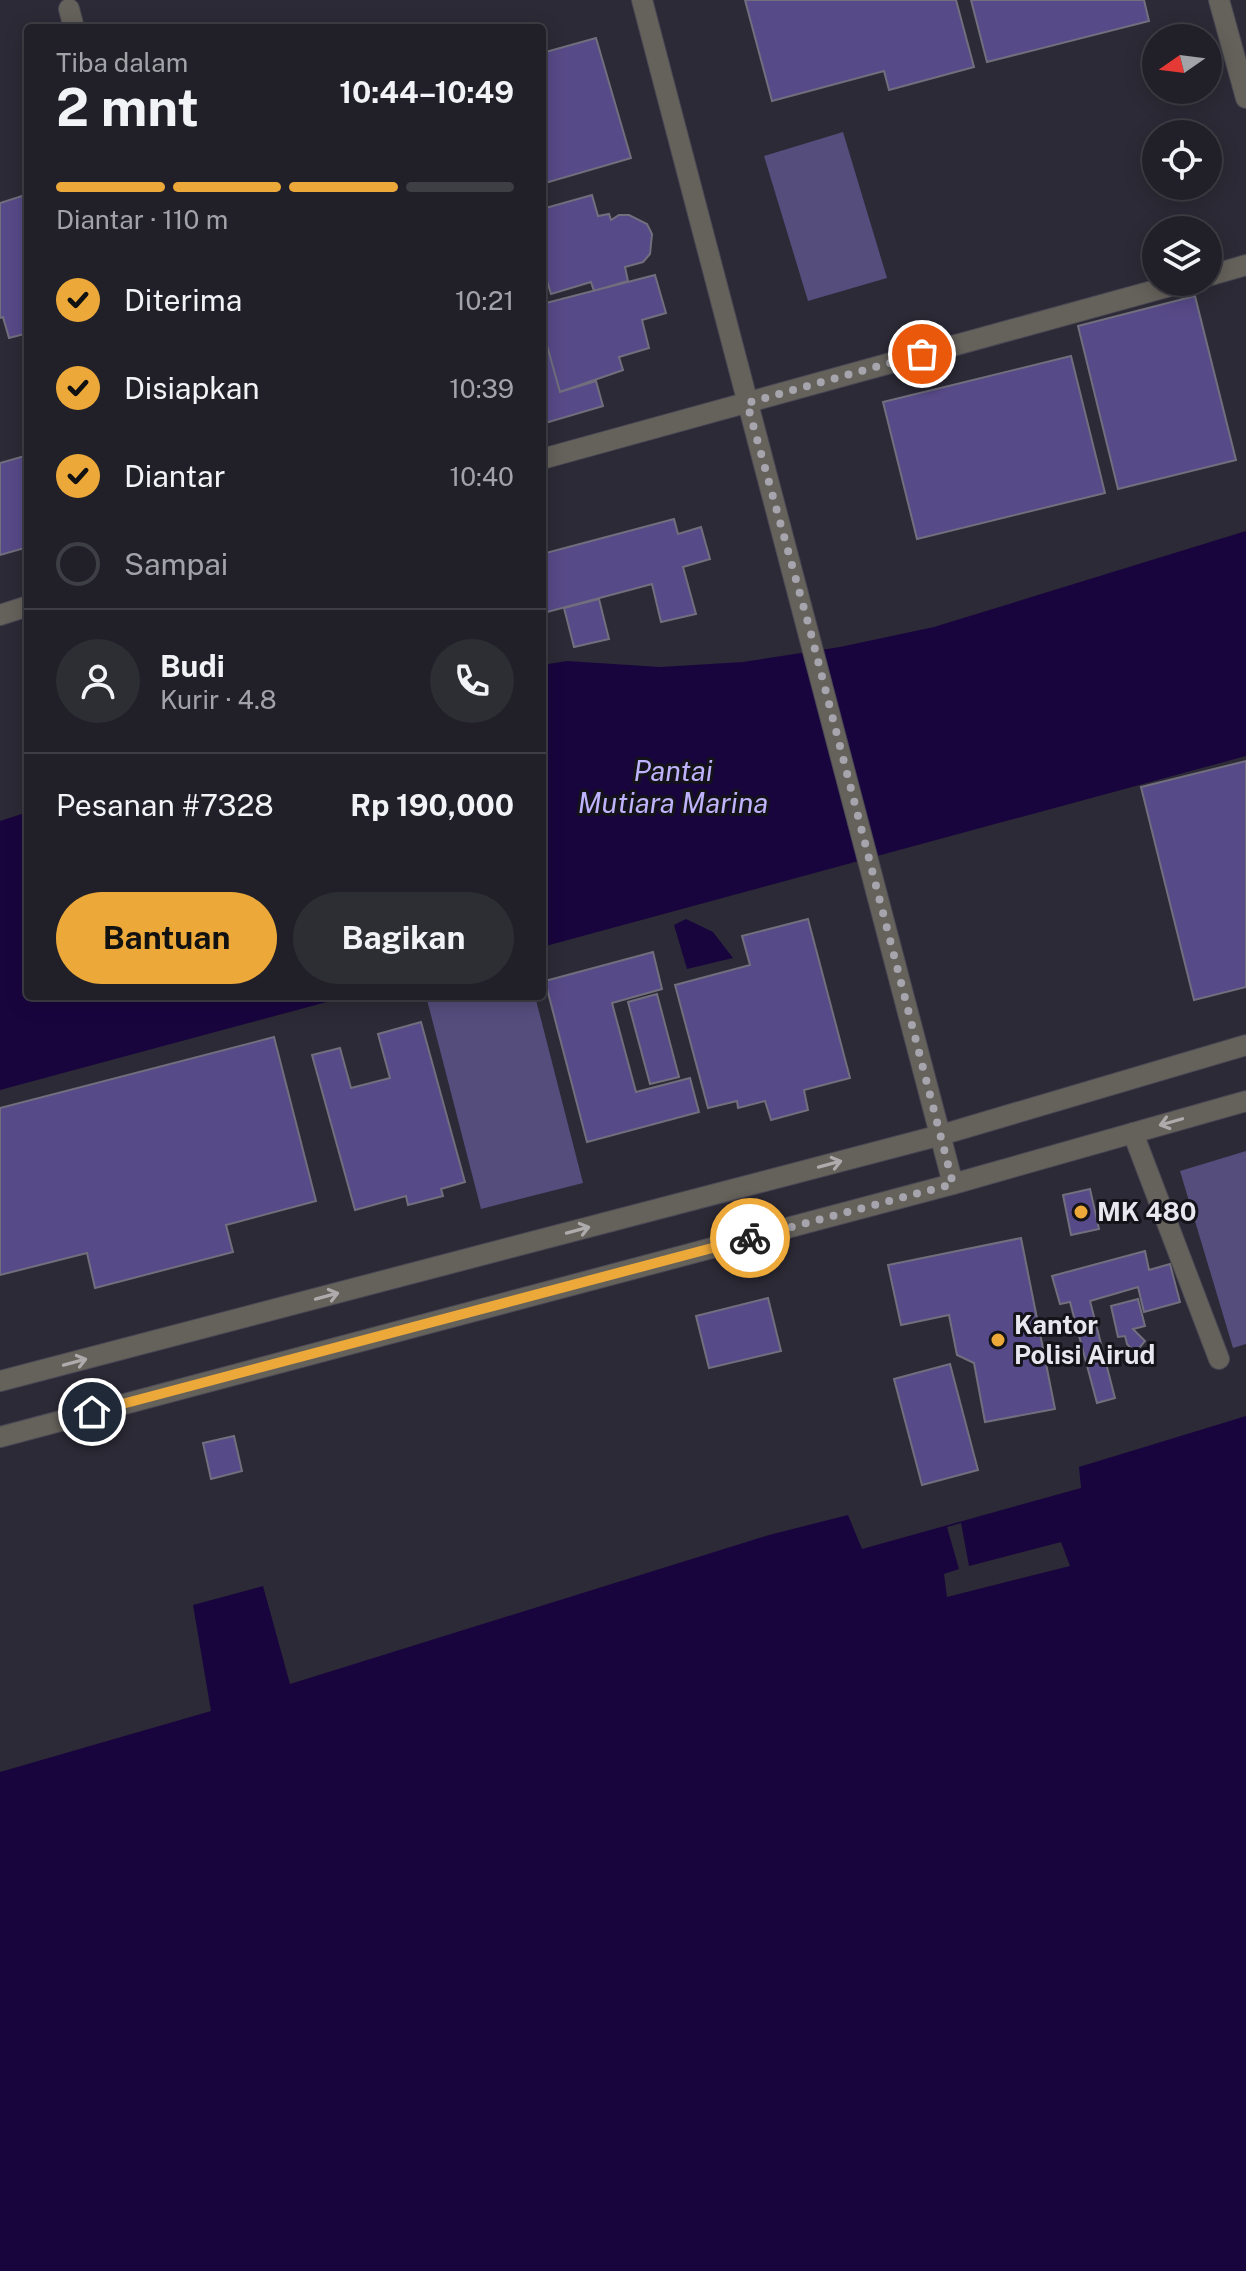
<!DOCTYPE html>
<html lang="id">
<head>
<meta charset="utf-8">
<style>
  body { margin:0; font-family:"Public Sans",sans-serif; background:#2d2d34; color:#f1f3f6; height:100vh; display:flex; flex-direction:column; font-size:30px; white-space:nowrap }
  * { box-sizing:border-box; margin:0 }
  p { font-size:26px; color:#a2a3a8 }
  .icon { flex:none; width:44px; height:44px; fill:none; stroke:currentColor; stroke-width:2; stroke-linecap:round; stroke-linejoin:round }
  .map { position:relative; flex:1; overflow:hidden }
  .details { position:absolute; left:24px; top:24px; width:522px; height:976px; display:flex; flex-direction:column; background:#212028; border-radius:8px; box-shadow:0 4px 20px #0003,0 0 0 2px #3e3e45 }
  .details>* { flex:none }
  .needle { width:52px; rotate:256deg }
  .controls { position:absolute; left:1142px; top:24px; display:grid; gap:16px }
  .controls a { display:grid; place-items:center; width:80px; height:80px; border-radius:50%; background:#212028; box-shadow:0 4px 20px #0003,0 0 0 2px #3e3e45; font-size:40px }
  .pin { position:absolute; display:grid; place-items:center; width:68px; height:68px; color:#fff; margin:-34px; border:4px solid #fff; border-radius:50%; box-shadow:0 2px 8px #0007 }
  .courier { position:absolute; display:grid; place-items:center; width:80px; height:80px; margin:-40px; border:6px solid #eca93a; border-radius:50%; background:#fff; color:#222; box-shadow:0 2px 10px #0007 }
  .head em { font-style:normal; font-weight:700 }
  .head div { display:flex; flex-direction:column-reverse }
  .head { display:flex; align-items:center; justify-content:space-between; height:136px; padding:0 32px }
  h1 { font-size:52px; font-weight:700; line-height:60px }
  .bar { display:grid; grid-template-columns:repeat(4,1fr); gap:12px 8px; align-content:center; height:96px; padding:0 32px }
  .bar i { height:10px; border-radius:6px; background:#3e3e45 }
  .bar .on { background:#eca93a }
  .bar p { grid-column:span 4 }
  .line { display:flex; align-items:center; gap:20px; padding:0 32px; border-top:2px solid #3e3e45 }
  .line div { flex:1 }
  .round { display:grid; place-items:center; flex:none; width:84px; height:84px; border-radius:42px; background:#2d2d34 }
  ol { padding:0 32px; list-style:none }
  li { display:flex; align-items:center; gap:24px; height:88px }
  li p { margin-inline-start:auto }
  li .icon { padding:8px; border-radius:50%; background:#eca93a; color:#111; stroke-width:4 }
  li:last-child { color:#a2a3a8 }
  li i { width:44px; height:44px; border:4px solid #3e3e45; border-radius:50% }
  .cta { display:flex; gap:16px; margin-top:auto; padding:16px 32px }
  .cta a { flex:1; height:92px; border-radius:48px; background:#eca93a; color:#111; font-size:32px; font-weight:700; line-height:92px; text-align:center }
  .cta a+a { background:#2d2d34; color:#f1f3f6 }
  .map>svg:first-child { display:block }
</style>
</head>
<body>
<div class="map">
<svg width="1246" height="2271" viewBox="0 0 1246 2271">
  <rect width="100%" height="100%" fill="#2c2a36"/>
  <g fill="#554d7c">
    <polygon points="843,132 887,278 808,301 764,156"/>
    <polygon points="426,996 535,996 583,1183 481,1209"/>
    <polygon points="1246,1151 1246,1344 1233,1348 1180,1171"/>
  </g>
  <g fill="#19053e">
    <polygon points="1246,531 1246,756 542,947 542,665 567,661 660,667 743,662 840,647 934,627"/>
    <polygon points="28,812 28,996 349,996 0,1090 0,821"/>
    <polygon points="686,919 713,932 733,958 687,969 674,925"/>
    <polygon points="1246,1416 1246,2271 0,2271 0,1772 211,1711 193,1605 263,1586 290,1684 769,1535 848,1515 862,1549 1081,1488 1079,1467"/>
  </g>
  <polygon fill="#2c2a36" points="961,1523 969,1566 1061,1542 1070,1566 947,1597 944,1574 959,1569 947,1527"/>
  <g fill="#574a88" stroke="#716f7d" stroke-width="2">
    <polygon points="745,0 956,0 974,67 889,90 884,71 772,101"/>
    <polygon points="971,0 1144,0 1149,21 987,62"/>
    <polygon points="596,38 631,158 542,184 542,53"/>
    <polygon points="28,194 28,333 9,338 3,317 0,318 0,203"/>
    <polygon points="592,195 598,216 609,214 611,220 619,215 629,215 647,224 652,234 650,254 643,262 625,267 628,281 594,291 591,282 551,294 542,264 542,209"/>
    <polygon points="655,275 666,313 642,320 649,348 619,357 623,370 560,392 542,333 542,304"/>
    <polygon points="1195,296 1236,460 1118,489 1078,326"/>
    <polygon points="546,342 560,392 596,381 603,406 542,424 542,343"/>
    <polygon points="1071,356 1105,493 917,539 883,402"/>
    <polygon points="28,455 28,547 0,555 0,463"/>
    <polygon points="674,519 678,534 701,527 710,559 683,567 696,614 661,622 652,584 547,612 542,594 542,554"/>
    <polygon points="599,599 609,639 574,647 564,608"/>
    <polygon points="1246,761 1246,987 1194,1000 1141,787"/>
    <polygon points="808,919 850,1078 804,1090 808,1110 771,1120 765,1101 738,1108 737,1101 708,1108 675,985 750,965 742,936"/>
    <polygon points="653,952 662,989 612,1003 636,1092 690,1078 699,1112 587,1142 545,981"/>
    <polygon points="657,994 679,1077 650,1084 628,1002"/>
    <polygon points="421,1022 465,1182 441,1189 443,1196 408,1205 406,1196 355,1210 312,1055 340,1048 351,1088 390,1078 378,1034"/>
    <polygon points="274,1037 316,1201 226,1225 233,1252 95,1288 87,1253 0,1275 0,1108"/>
    <polygon points="1090,1189 1099,1229 1071,1235 1063,1195"/>
    <polygon points="1021,1238 1055,1409 985,1422 974,1363 957,1355 949,1315 901,1325 888,1265"/>
    <polygon points="1145,1251 1149,1270 1170,1264 1180,1302 1144,1312 1138,1287 1090,1301 1115,1398 1097,1403 1070,1302 1060,1304 1052,1276"/>
    <polygon points="768,1298 781,1351 709,1368 696,1316"/>
    <polygon points="1138,1299 1145,1326 1133,1329 1145,1341 1135,1353 1127,1344 1125,1336 1118,1337 1111,1306"/>
    <polygon points="950,1364 978,1470 922,1485 894,1379"/>
    <polygon points="234,1436 242,1471 211,1479 203,1443"/>
  </g>
  <g fill="none" stroke-linecap="round" stroke-linejoin="round">
    <defs>
      <g id="minor">
        <polyline points="642,0 953,1184"/>
        <polyline points="1219,0 1246,98"/>
        <polyline points="69,9 74,28"/>
        <polyline points="1208,276 1246,265"/>
        <polyline points="542,459 1185,282"/>
        <polyline points="0,615 28,606"/>
        <polyline points="1133,1133 1219,1359"/>
        <polyline points="0,1381 941,1135 1246,1045"/>
        <polyline points="0,1437 953,1184 1246,1101"/>
      </g>
    </defs>
    <use href="#minor" stroke="#4a4854" stroke-width="22"/>
    <use href="#minor" stroke="#65615b" stroke-width="20"/>
  </g>
  <defs><path id="oneway-shaft" d="M-6 0H5M1.5-3L5.5 0L1.5 3" fill="none" stroke-width="1.6" stroke-linecap="round" stroke-linejoin="round" transform="scale(2)"/></defs>
  <g stroke="#adabac">
    <use href="#oneway-shaft" transform="translate(1171 1122) rotate(164)"/>
    <use href="#oneway-shaft" transform="translate(830 1164) rotate(-15)"/>
    <use href="#oneway-shaft" transform="translate(578 1230) rotate(-15)"/>
    <use href="#oneway-shaft" transform="translate(327 1296) rotate(-15)"/>
    <use href="#oneway-shaft" transform="translate(75 1362) rotate(-15)"/>
  </g>
  <g fill="none" stroke-linecap="round" stroke-linejoin="round">
    <polyline stroke="#a6a5ae" stroke-width="8" stroke-dasharray="0 14.4" points="750,1238 953,1184 810,630 747,403 922,354"/>
    <polyline stroke="#eca93a" stroke-width="10" points="92,1412 750,1238"/>
  </g>
  <g fill="#eca93a" stroke="#141319" stroke-width="3">
    <circle cx="1081" cy="1212" r="8"/>
    <circle cx="998" cy="1340" r="8"/>
  </g>
  <g text-anchor="middle" stroke-width="6" stroke-linejoin="round" paint-order="stroke">
    <g font-size="26" font-weight="bold" fill="#e8e7ef" stroke="#141319" text-anchor="start">
      <text x="1097" y="1221">MK 480</text>
      <text x="1014" y="1334">Kantor<tspan x="1014" dy="30">Polisi Airud</tspan></text>
    </g>
    <g font-size="28" font-style="italic" fill="#beb3fc" stroke="#141319">
      <text x="673" y="781">Pantai<tspan x="673" dy="32">Mutiara Marina</tspan></text>
    </g>
  </g>
</svg>
<div class="controls">
<a><svg class="needle" viewBox="-14 -14 28 28"><path d="M0-13l5 13h-10z" fill="#e53935"/><path d="M0 13l5-13h-10z" fill="#a2a3a8"/></svg></a>
<a><svg class="icon" aria-label="locate" viewBox="0 0 24 24"><circle cx="12" cy="12" r="6"/><path d="M12 2v4M12 18v4M2 12h4M18 12h4"/></svg></a>
<a><svg class="icon" aria-label="layers" viewBox="0 0 24 24"><path d="M12 4l9 5-9 5-9-5zM3 14l9 5 9-5"/></svg></a>
</div>
<div class="pin" style="left:922px;top:354px;background:#ea580c"><svg class="icon" aria-label="bag" viewBox="0 0 24 24"><path d="M5 8h14l-1 12H6zM9 8a3 3 0 0 1 6 0"/></svg></div>
<div class="pin" style="left:92px;top:1412px;background:#1f2937"><svg class="icon" aria-label="home" viewBox="0 0 24 24"><path d="M3 11l9-7 9 7M6 9v11h12V9"/></svg></div>
<div class="courier" style="left:750px;top:1238px"><svg class="icon" aria-label="bike" viewBox="0 0 24 24"><circle cx="6" cy="16" r="4"/><circle cx="18" cy="16" r="4"/><path d="M6 16l4-8h5l3 8M10 8l3 8H6M13 5h3"/></svg></div>
<section class="details">
<div class="head"><div><h1>2 mnt</h1><p>Tiba dalam</p></div><em>10:44–10:49</em></div>
<div class="bar"><i class="on"></i><i class="on"></i><i class="on"></i><i></i><p>Diantar · 110 m</p></div>
<ol>
<li><svg class="icon" aria-label="check" viewBox="0 0 24 24"><path d="M5 12l5 5 9-10"/></svg>Diterima<p>10:21</p></li>
<li><svg class="icon" aria-label="check" viewBox="0 0 24 24"><path d="M5 12l5 5 9-10"/></svg>Disiapkan<p>10:39</p></li>
<li><svg class="icon" aria-label="check" viewBox="0 0 24 24"><path d="M5 12l5 5 9-10"/></svg>Diantar<p>10:40</p></li>
<li><i></i>Sampai</li>
</ol>
<div class="line" style="height:144px"><a class="round"><svg class="icon" aria-label="person" viewBox="0 0 24 24"><circle cx="12" cy="8" r="4"/><path d="M4 21q1-7 8-7t8 7"/></svg></a><div><b>Budi</b><p>Kurir · 4.8</p></div><a class="round"><svg class="icon" aria-label="phone" viewBox="0 0 24 24"><path d="M5 4h4l2 5-3 2q2 4 5 5l2-3 5 2v4C11 20 4 13 5 4z"/></svg></a></div>
<div class="line" style="height:104px"><div>Pesanan #7328</div><b>Rp 190,000</b></div>
<div class="cta"><a>Bantuan</a><a>Bagikan</a></div>
</section>
</div>
</body>
</html>
